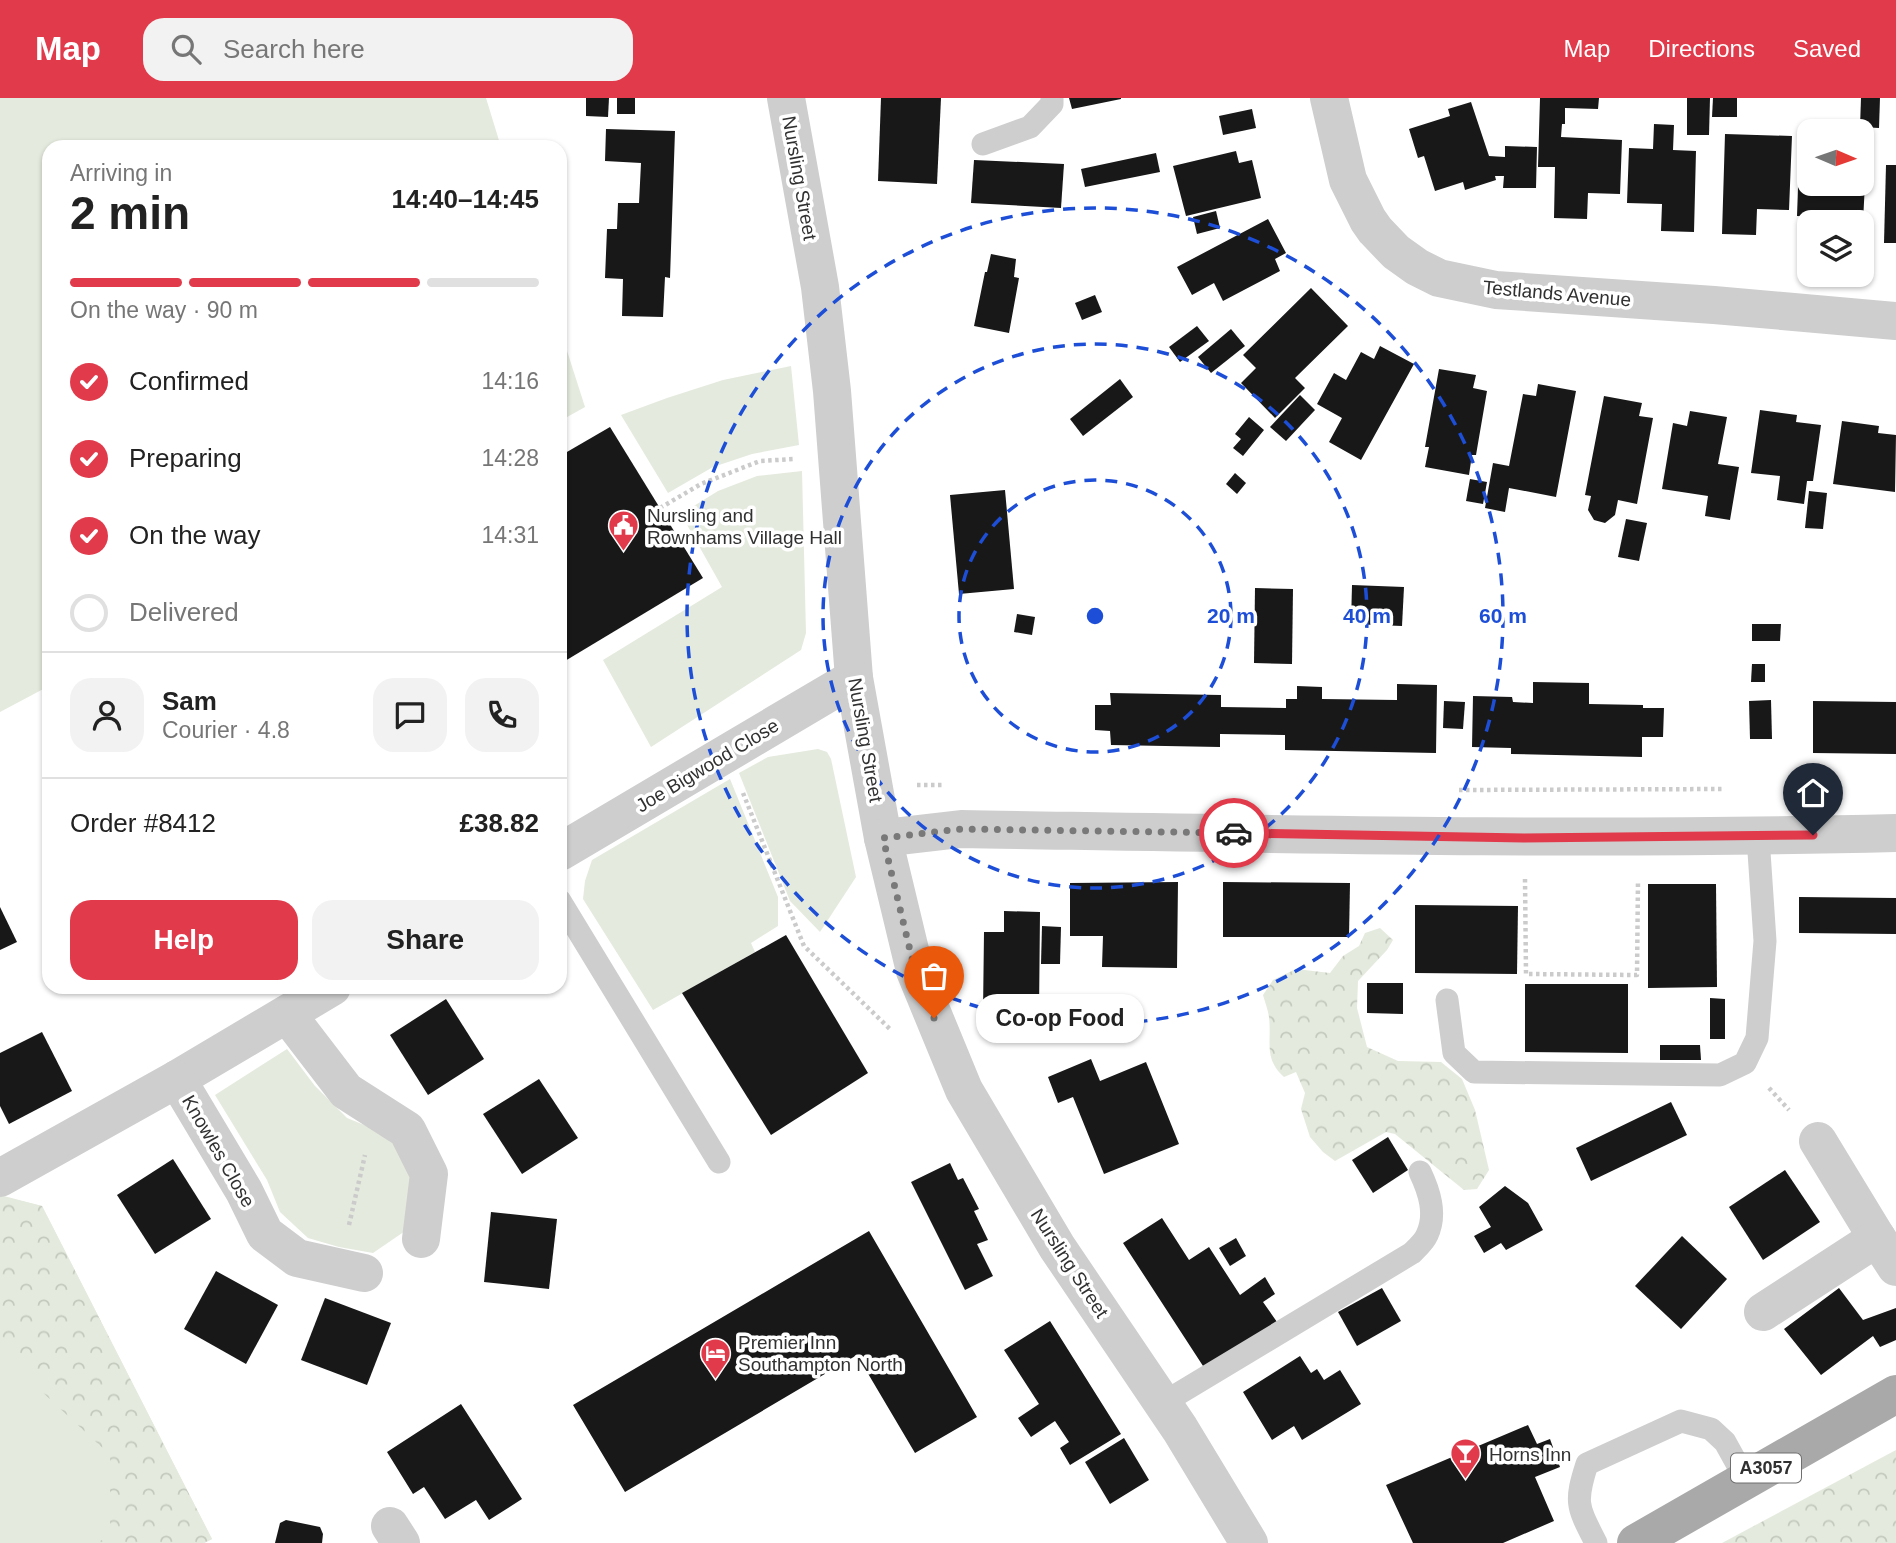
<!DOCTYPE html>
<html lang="en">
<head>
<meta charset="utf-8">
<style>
  body { margin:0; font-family:Helvetica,sans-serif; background:#f2f2f2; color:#222; height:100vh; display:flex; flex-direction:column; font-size:26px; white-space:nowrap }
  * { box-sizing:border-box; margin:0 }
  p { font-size:23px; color:#767676 }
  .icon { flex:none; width:38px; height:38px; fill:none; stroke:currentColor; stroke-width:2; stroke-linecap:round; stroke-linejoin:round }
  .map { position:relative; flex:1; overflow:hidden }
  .drawer { position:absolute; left:42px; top:42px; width:525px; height:854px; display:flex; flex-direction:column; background:#fff; border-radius:21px; box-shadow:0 2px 5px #0004 }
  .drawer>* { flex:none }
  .needle { width:46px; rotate:92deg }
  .controls { position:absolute; left:1797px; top:21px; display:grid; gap:14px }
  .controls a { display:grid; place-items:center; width:77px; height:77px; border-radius:14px; background:#fff; box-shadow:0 2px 5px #0004; font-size:35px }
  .pin { position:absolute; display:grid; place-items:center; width:60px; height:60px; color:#fff; margin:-72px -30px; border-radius:50% 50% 50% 0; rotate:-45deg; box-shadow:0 0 7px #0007 }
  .pin .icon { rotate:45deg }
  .courier { position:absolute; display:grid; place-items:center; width:70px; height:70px; margin:-35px; border:5px solid #e13a4b; border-radius:50%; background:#fff; color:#222; box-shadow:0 2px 9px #0007 }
  .bubble { position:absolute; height:49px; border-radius:21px; background:#fff; box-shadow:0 2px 5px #0004; font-size:23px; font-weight:700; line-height:49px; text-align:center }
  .headline em { font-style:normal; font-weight:700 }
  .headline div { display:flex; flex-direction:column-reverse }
  .headline { display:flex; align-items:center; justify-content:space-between; height:119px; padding:0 28px }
  h1 { font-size:46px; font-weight:700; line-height:52px }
  .bar { display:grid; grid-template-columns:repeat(4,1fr); gap:10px 7px; align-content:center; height:84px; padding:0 28px }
  .bar i { height:9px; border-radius:5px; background:#e0e0e0 }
  .bar .active { background:#e13a4b }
  .bar p { grid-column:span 4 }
  .line { display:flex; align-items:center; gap:18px; padding:0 28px; border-top:2px solid #e0e0e0 }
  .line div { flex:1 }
  .round { display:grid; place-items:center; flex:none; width:74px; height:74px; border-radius:21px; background:#f2f2f2 }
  ol { padding:0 28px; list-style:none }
  li { display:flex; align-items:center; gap:21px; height:77px }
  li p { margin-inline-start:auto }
  li .icon { padding:7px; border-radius:50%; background:#e13a4b; color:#fff; stroke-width:4 }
  li:last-child { color:#767676 }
  li i { width:38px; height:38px; border:4px solid #e0e0e0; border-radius:50% }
  .cta { display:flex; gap:14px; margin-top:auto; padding:14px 28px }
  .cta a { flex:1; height:80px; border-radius:21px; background:#e13a4b; color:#fff; font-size:28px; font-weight:700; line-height:80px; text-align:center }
  .cta a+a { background:#f2f2f2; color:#222 }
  header { display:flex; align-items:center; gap:42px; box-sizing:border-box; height:98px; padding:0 35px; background:#e13a4b; color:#fff }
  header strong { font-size:33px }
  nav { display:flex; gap:38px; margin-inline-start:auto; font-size:24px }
  .search { width:490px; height:63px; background:#f2f2f2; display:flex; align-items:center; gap:18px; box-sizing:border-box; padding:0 24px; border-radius:21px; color:#767676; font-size:26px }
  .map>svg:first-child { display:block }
</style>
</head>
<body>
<header>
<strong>Map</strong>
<div class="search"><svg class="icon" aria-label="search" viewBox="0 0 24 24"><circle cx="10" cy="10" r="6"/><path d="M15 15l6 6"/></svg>Search here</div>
<nav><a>Map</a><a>Directions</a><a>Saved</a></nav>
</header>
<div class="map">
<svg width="1896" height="1445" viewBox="0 0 1896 1445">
  <defs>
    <pattern id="forest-crowns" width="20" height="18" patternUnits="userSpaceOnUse" patternTransform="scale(1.75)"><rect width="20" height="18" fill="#e4eadd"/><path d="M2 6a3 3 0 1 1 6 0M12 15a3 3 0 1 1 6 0" fill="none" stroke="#c4c9be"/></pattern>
  </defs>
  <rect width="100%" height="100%" fill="#fff"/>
  <g fill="#e4eadd">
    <polygon points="0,0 486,0 501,49 49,49 49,588 0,614"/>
    <polygon points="560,231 585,309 560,323"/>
    <polygon points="791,268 799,347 752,356 713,369 668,395 621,317 667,300 723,282"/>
    <polygon points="802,373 806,535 801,552 651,649 603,562 722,489 681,416 718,393 757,378"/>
    <polygon points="818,651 827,654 831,661 856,779 820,834 790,803 739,675 768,659"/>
    <polygon points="730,681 778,799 778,828 751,845 755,854 653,912 583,801 585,783 592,762"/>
    <polygon points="287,951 315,988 347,1020 389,1037 412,1067 408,1131 373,1155 339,1149 308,1140 280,1114 267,1082 215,997"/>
    <polygon points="0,1097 42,1108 212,1441 204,1445 0,1445"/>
  </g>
  <g fill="url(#forest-crowns)">
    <path d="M1380 830 1393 842 1387 852 1358 883 1357 910 1367 949 1398 963 1441 964 1462 981 1475 1012 1489 1072 1477 1091 1464 1092 1395 1036 1386 1034 1335 1063 1323 1054 1310 1039 1301 1011 1305 995 1296 974 1284 979C1263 960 1272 944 1269 919 1268 912 1265 904 1263 897L1273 882 1296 871 1330 875 1343 858 1359 848 1365 835Z"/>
    <polygon points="1,1098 42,1108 212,1441 204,1445 96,1445 110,1438 110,1357 39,1291 0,1235 0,1100"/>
    <polygon points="1896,1352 1896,1445 1722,1445"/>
  </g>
  <g fill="#181818">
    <polygon points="586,0 609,0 608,19 586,18"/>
    <rect x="617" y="0" width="18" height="16"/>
    <polygon points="881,0 941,0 937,86 878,83"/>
    <polygon points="1069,0 1121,0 1121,1 1072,11"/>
    <polygon points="1540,0 1599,0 1598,11 1565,10 1565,26 1562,26 1561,39 1622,42 1620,96 1588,95 1587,121 1554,120 1555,69 1538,69"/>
    <polygon points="1687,0 1710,0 1709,37 1687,37"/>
    <polygon points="1713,0 1737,0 1737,19 1712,19"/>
    <polygon points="1861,0 1880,0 1879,30 1860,29"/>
    <polygon points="1471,4 1489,58 1505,59 1505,48 1537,49 1536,90 1503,90 1504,78 1495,78 1496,82 1465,92 1463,84 1435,93 1424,58 1418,60 1409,31 1450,18 1448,11"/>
    <polygon points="1252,11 1256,30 1223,37 1219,18"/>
    <polygon points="1654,26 1674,27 1673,52 1696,53 1694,134 1661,133 1662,106 1627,105 1629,50 1653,51"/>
    <polygon points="606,31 675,33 670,180 665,179 663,219 622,218 623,181 605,180 607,131 617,131 618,105 639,105 641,65 605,63"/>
    <polygon points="1725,36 1792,38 1789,112 1757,111 1756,137 1722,136"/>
    <polygon points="1810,45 1810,86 1862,86 1862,65 1866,65 1863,124 1831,124 1831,120 1797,118 1799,62 1806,62 1807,48"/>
    <polygon points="1236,53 1239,65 1252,62 1261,100 1186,118 1173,68"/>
    <polygon points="1156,55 1160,74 1085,89 1081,71"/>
    <polygon points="974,62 1064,66 1061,110 971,105"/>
    <polygon points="1886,67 1896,67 1896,145 1884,145"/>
    <polygon points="1216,113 1220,130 1197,136 1193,119"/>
    <polygon points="1268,121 1286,155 1275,161 1280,173 1223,203 1214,185 1192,197 1177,169"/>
    <polygon points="991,156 1016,161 1014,179 1019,180 1009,235 974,228 985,174 987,174"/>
    <polygon points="1311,190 1348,228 1295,280 1305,290 1275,320 1241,285 1256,270 1243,257"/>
    <polygon points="1095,197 1102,214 1082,222 1075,205"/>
    <polygon points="1197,228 1209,243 1180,264 1169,249"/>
    <polygon points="1231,231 1245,248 1211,275 1198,259"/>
    <polygon points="1380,248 1414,266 1361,362 1329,344 1342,320 1317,306 1334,275 1346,282 1361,254 1374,261"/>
    <polygon points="1439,271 1476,277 1473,290 1487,293 1476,357 1472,357 1469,377 1425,369 1429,349 1425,349"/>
    <polygon points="1120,281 1133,299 1083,338 1070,321"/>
    <polygon points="1538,286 1576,293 1556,399 1509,390 1505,414 1485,410 1493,365 1509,368 1523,296 1536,298"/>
    <polygon points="1300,297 1315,312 1286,343 1270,329"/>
    <polygon points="1604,298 1642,305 1639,318 1653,320 1637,406 1618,402 1615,417 1605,425 1594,422 1588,412 1591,398 1585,397"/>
    <polygon points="1760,312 1797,317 1796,324 1821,327 1813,383 1807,383 1804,406 1777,402 1780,378 1751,375"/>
    <polygon points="1690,313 1727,319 1718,366 1739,369 1730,422 1705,418 1708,398 1662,391 1673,325 1687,328"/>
    <polygon points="1249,319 1264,332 1243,358 1233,350 1241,341 1235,336"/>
    <polygon points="1842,323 1879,328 1878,335 1896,337 1895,394 1833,386"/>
    <polygon points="610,329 703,480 560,566 560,358"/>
    <polygon points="1235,375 1246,385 1237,396 1226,386"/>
    <polygon points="1470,381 1487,384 1483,406 1466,403"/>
    <polygon points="1005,392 1014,491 959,496 950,397"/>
    <polygon points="1809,393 1827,395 1823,431 1805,430"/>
    <polygon points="1626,421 1647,425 1639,463 1618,459"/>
    <polygon points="1352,487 1404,489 1402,528 1351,526"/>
    <polygon points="1255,490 1293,491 1292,566 1254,565"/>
    <polygon points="1017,516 1035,519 1032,537 1014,534"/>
    <polygon points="1752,526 1781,526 1780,543 1752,543"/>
    <polygon points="1752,566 1765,566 1765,584 1751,584"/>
    <polygon points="1533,584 1589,585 1589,606 1643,607 1643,610 1664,610 1663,639 1642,639 1642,659 1511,656 1511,650 1472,649 1473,598 1512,599 1513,604 1533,605"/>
    <polygon points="1397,586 1437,587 1436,655 1285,652 1285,637 1220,636 1220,649 1111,647 1110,633 1095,632 1095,607 1111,607 1110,595 1221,597 1221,609 1286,610 1286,601 1297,601 1297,588 1322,589 1322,601 1397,602"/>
    <polygon points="1771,602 1772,641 1750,641 1749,603"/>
    <polygon points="1444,603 1465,604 1463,631 1443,630"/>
    <polygon points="1813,603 1896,604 1896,656 1813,655"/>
    <polygon points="1178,784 1177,870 1102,869 1103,838 1070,838 1070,785"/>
    <polygon points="1223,784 1350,785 1349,839 1223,839"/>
    <polygon points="1648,786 1716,786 1717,889 1648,890"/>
    <polygon points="1799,799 1896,800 1896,836 1799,835"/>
    <polygon points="1415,807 1518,808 1517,876 1415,875"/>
    <polygon points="0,809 17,844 0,852"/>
    <polygon points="1004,813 1040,814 1039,915 983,914 984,834 1004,834"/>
    <polygon points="1042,828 1061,829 1060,866 1041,866"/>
    <polygon points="786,837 868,975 771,1037 682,895"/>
    <polygon points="1367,885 1403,885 1403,916 1367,915"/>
    <polygon points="1525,886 1628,886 1628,955 1525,954"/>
    <polygon points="1710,900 1725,901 1725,941 1710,941"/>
    <polygon points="446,901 484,961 428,997 390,937"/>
    <polygon points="42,934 72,993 9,1026 0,1008 0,955"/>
    <polygon points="1660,947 1700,947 1701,962 1660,962"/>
    <polygon points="1091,961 1100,983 1146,964 1179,1046 1104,1076 1073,999 1058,1005 1048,979"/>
    <polygon points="539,981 578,1040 522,1076 483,1016"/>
    <polygon points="1671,1004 1687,1037 1591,1083 1576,1050"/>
    <polygon points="1388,1039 1408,1072 1373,1095 1352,1062"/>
    <polygon points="173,1061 211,1121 155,1156 117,1097"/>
    <polygon points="950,1065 958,1082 963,1080 979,1111 974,1113 988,1142 977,1146 993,1178 965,1192 911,1084"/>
    <polygon points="1785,1072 1820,1124 1763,1162 1729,1109"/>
    <polygon points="1505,1088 1528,1105 1543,1132 1506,1152 1501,1145 1484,1155 1474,1138 1491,1129 1479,1109"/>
    <polygon points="491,1114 557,1121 549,1191 484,1184"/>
    <polygon points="1162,1120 1189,1162 1209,1149 1240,1197 1265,1179 1275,1196 1263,1204 1277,1224 1205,1271 1123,1145"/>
    <polygon points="869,1133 977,1319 915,1355 857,1257 625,1394 573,1307"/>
    <polygon points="1682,1138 1727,1181 1681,1231 1635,1188"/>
    <polygon points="1236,1140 1246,1158 1230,1168 1219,1150"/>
    <polygon points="216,1173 278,1207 246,1266 184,1231"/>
    <polygon points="1382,1190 1401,1223 1357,1248 1338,1214"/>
    <polygon points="1839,1190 1863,1222 1896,1210 1896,1242 1880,1249 1873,1238 1821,1277 1784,1231"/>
    <polygon points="325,1200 391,1225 367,1287 301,1262"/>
    <polygon points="1050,1223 1121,1336 1070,1367 1060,1350 1069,1344 1055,1323 1031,1339 1018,1320 1039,1306 1004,1252"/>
    <polygon points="1300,1258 1311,1275 1317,1271 1324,1282 1340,1272 1361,1306 1302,1342 1294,1328 1272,1342 1243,1294"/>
    <polygon points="461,1306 522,1401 489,1422 476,1402 445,1421 424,1389 413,1396 387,1354"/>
    <polygon points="1528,1327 1537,1346 1550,1341 1560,1369 1535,1379 1554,1423 1503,1445 1413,1445 1386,1387"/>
    <polygon points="1124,1340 1149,1382 1110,1406 1085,1364"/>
    <polygon points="286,1422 320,1429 323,1436 322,1445 275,1445 280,1425"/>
  </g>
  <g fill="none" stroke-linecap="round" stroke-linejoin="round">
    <g stroke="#cbcbcb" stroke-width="4.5" stroke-dasharray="3.5 3.5" stroke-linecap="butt">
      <polyline points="660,410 701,386 760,363 794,361"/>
      <polyline points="917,687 943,687"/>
      <polyline points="1459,692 1724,691"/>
      <polyline points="743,695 804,848 891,932"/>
      <polyline points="1525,781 1526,876 1637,877 1638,782"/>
      <polyline points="1769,990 1789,1012"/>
      <polyline points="349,1127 365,1057"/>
    </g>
    <g stroke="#cecece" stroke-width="23">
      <polyline points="983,46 1030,29 1052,6 1052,0"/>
      <polyline points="560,803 719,1064"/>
      <polyline points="1447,902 1454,955 1474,974 1720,977 1745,965 1757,940 1765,843 1758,739"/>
      <path d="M1163 1305 1412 1155C1417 1150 1424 1144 1427 1137 1437 1116 1429 1093 1420 1074"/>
      <path d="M1596 1445C1578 1409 1574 1406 1587 1366L1681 1323 1711 1331 1725 1344 1746 1382"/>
    </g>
    <g stroke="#cecece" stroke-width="38">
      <polyline points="786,0 820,189 832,293 854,580 883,740 915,873 964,992 1057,1149 1180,1331 1249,1445"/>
      <polyline points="1329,0 1348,82 1368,122 1375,132 1396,154 1417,169 1439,180 1496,192 1714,207 1896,223"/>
      <path d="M883 740 961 731C1273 736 1584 743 1896 735"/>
      <polyline points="560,754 854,580"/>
      <polyline points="287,916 346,993 407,1032 429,1076 421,1141"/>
      <polyline points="177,981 332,889"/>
      <polyline points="1818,1043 1877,1140"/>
      <polyline points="0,1080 177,981 244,1093 265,1136 297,1160 364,1175"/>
      <polyline points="1763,1214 1877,1140 1896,1169"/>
      <polyline points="390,1428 401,1445"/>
    </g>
    <polyline stroke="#a9a9a9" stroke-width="38" points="1636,1445 1896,1296"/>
  </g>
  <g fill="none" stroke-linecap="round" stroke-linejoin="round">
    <polyline stroke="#797979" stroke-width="7" stroke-dasharray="0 12.6" points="934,920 915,873 883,740 961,731 1234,735"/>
    <polyline stroke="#e13a4b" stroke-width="9" points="1234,735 1524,740 1813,737"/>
  </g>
  <g fill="none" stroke="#1d4ed8" stroke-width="3.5" stroke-dasharray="12 9">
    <circle cx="1095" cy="518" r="136"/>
    <circle cx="1095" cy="518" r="272"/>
    <circle cx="1095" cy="518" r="408"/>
  </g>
  <defs>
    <symbol id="civic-pin" viewBox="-11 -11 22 30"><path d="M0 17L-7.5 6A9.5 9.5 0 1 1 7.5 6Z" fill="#e13a4b" stroke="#fff"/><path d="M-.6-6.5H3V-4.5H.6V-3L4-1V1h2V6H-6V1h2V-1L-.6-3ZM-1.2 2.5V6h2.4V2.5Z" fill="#fff"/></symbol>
    <symbol id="hotel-pin" viewBox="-11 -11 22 30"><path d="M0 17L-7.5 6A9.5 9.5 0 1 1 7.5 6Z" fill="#e13a4b" stroke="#fff"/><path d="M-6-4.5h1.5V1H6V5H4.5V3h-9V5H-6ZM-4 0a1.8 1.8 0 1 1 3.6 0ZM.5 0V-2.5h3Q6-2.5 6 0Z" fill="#fff"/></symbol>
    <symbol id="bar-pin" viewBox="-11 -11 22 30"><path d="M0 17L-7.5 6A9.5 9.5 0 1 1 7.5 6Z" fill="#e13a4b" stroke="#fff"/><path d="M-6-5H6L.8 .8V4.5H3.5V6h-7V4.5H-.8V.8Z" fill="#fff"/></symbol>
  </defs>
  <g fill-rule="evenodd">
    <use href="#civic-pin" x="606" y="410" width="35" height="47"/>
    <use href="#hotel-pin" x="698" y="1238" width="35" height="47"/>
    <use href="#bar-pin" x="1448" y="1338" width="35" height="47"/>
  </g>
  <g text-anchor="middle" stroke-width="7" stroke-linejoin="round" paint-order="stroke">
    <rect fill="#fff" stroke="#6f6f6f" stroke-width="2" x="1731" y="1355.5" width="70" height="29" rx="5"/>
    <g font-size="18" font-weight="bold" fill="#313131">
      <text x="1766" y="1376">A3057</text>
    </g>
    <g font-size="19" fill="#313131" stroke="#fff">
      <text transform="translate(800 80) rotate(80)" y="7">Nursling Street</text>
      <text transform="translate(1557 195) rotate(5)" y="7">Testlands Avenue</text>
      <text transform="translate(866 642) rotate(80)" y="7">Nursling Street</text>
      <text transform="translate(707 667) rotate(-31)" y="7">Joe Bigwood Close</text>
      <text transform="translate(219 1053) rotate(60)" y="7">Knowles Close</text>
      <text transform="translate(1070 1165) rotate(57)" y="7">Nursling Street</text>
    </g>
    <g font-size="19" fill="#313131" stroke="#fff" text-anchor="start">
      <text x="647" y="424">Nursling and<tspan x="647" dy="22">Rownhams Village Hall</tspan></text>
      <text x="738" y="1251">Premier Inn<tspan x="738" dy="22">Southampton North</tspan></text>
      <text x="1489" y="1363">Horns Inn</text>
    </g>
  </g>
  <circle cx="1095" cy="518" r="10" fill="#1d4ed8" stroke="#fff" stroke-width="3.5"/>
  <g font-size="21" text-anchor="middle" font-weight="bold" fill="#1d4ed8" stroke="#fff" stroke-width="7" stroke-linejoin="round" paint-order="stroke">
    <text x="1231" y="525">20 m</text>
    <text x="1367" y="525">40 m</text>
    <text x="1503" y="525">60 m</text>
  </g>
</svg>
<div class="controls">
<a><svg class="needle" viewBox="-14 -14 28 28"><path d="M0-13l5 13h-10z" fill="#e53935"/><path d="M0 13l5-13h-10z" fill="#767676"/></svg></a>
<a><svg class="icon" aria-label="layers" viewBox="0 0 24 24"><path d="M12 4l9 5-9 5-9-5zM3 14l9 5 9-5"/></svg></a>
</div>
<div class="pin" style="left:934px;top:920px;background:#ea580c"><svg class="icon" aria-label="bag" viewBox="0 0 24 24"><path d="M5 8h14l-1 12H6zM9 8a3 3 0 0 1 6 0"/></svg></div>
<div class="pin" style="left:1813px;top:737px;background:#1f2937"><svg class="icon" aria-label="home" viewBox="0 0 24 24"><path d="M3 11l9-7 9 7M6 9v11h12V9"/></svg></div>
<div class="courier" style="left:1234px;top:735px"><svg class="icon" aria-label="car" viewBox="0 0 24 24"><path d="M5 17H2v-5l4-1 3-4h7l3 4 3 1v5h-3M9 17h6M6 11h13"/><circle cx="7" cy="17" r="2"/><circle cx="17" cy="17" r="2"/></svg></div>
<div class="bubble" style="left:976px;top:896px;width:168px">Co-op Food</div>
<section class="drawer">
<div class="headline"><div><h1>2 min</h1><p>Arriving in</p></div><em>14:40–14:45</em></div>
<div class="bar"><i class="active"></i><i class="active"></i><i class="active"></i><i></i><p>On the way · 90 m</p></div>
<ol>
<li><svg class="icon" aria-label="check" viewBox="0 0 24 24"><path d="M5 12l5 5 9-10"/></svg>Confirmed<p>14:16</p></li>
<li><svg class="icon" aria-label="check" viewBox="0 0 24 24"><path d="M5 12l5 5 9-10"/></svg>Preparing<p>14:28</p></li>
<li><svg class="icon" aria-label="check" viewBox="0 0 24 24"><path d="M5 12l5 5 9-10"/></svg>On the way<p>14:31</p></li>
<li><i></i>Delivered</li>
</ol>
<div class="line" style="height:126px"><a class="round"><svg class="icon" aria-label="person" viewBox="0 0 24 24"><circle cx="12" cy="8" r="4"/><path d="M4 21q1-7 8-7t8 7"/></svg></a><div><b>Sam</b><p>Courier · 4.8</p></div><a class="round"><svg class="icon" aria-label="chat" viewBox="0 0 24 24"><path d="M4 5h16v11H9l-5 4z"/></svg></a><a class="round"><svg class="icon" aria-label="phone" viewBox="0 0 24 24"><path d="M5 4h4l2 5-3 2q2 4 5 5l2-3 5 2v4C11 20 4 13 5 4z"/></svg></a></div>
<div class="line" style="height:91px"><div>Order #8412</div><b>£38.82</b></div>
<div class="cta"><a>Help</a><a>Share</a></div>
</section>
</div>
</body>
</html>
